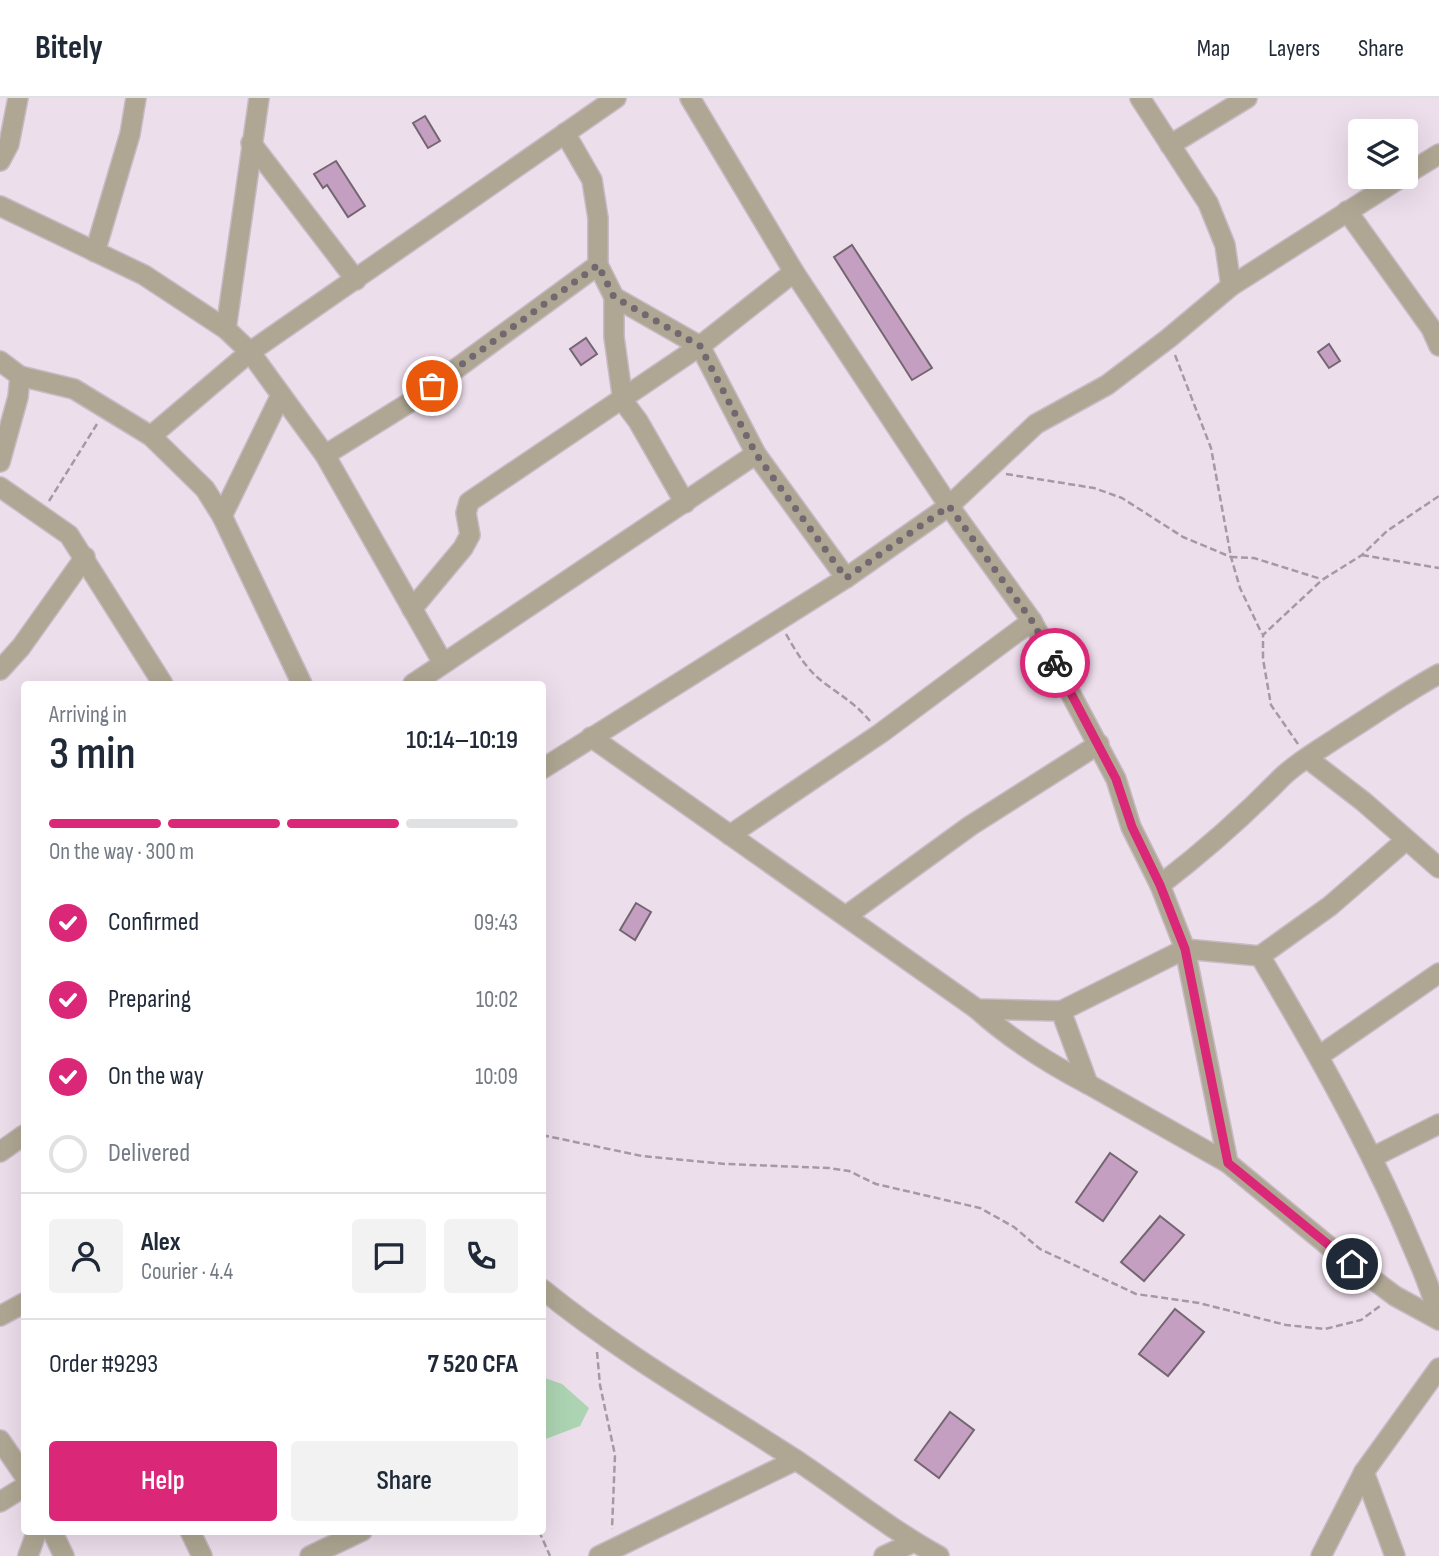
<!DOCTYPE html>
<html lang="en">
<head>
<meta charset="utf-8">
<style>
  body { margin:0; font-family:"Sofia Sans Condensed",sans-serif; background:#f2f2f3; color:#1f2937; height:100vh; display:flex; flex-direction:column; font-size:26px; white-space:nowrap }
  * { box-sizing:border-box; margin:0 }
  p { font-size:23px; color:#747a83 }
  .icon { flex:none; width:38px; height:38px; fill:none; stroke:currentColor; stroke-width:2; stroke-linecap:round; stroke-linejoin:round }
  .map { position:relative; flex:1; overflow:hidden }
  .side { position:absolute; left:21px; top:583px; width:525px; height:854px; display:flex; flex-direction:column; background:#fff; border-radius:7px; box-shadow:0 7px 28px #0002 }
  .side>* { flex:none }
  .fabs { position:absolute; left:1348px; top:21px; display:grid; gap:14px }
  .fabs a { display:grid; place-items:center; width:70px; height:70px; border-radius:7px; background:#fff; box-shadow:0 7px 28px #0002; font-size:35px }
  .pin { position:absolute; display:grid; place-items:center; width:60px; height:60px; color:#fff; margin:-30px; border:4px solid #fff; border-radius:50%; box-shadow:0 2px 7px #0007 }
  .courier { position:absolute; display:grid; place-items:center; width:70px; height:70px; margin:-35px; border:5px solid #db2777; border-radius:50%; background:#fff; color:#222; box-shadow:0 2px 9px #0007 }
  .headline em { font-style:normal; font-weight:600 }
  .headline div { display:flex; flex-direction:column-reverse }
  .headline { display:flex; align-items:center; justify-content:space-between; height:119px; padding:0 28px }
  h1 { font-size:46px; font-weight:600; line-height:52px }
  .bar { display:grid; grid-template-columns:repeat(4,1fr); gap:10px 7px; align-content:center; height:84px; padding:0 28px }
  .bar i { height:9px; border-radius:5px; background:#e0e1e3 }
  .bar .current { background:#db2777 }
  .bar p { grid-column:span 4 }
  .line { display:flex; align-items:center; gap:18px; padding:0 28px; border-top:2px solid #e0e1e3 }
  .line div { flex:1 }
  .round { display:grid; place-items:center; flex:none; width:74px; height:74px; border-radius:7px; background:#f2f2f3 }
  ol { padding:0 28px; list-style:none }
  li { display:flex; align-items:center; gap:21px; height:77px }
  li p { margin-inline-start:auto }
  li .icon { padding:7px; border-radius:50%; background:#db2777; color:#fff; stroke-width:4 }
  li:last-child { color:#747a83 }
  li i { width:38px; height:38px; border:4px solid #e0e1e3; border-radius:50% }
  .action { display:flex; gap:14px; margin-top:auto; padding:14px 28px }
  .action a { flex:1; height:80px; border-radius:7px; background:#db2777; color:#fff; font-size:28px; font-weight:600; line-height:80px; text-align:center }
  .action a+a { background:#f2f2f3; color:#1f2937 }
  header { display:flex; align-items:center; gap:42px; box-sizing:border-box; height:98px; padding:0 35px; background:#fff; border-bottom:2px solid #e0e1e3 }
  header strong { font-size:33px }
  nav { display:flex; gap:38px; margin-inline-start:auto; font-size:24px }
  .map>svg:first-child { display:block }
</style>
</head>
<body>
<header>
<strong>Bitely</strong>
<nav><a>Map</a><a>Layers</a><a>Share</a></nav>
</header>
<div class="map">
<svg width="1439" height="1458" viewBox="0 0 1439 1458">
  <rect width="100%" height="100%" fill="#eddeeb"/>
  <polygon fill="#add4b2" points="542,1279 562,1286 589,1310 580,1328 543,1342"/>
  <g fill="#c59fc2" stroke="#736671" stroke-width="2">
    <polygon points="425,18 440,43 428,50 413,25"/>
    <polygon points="336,63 365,108 348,119 327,87 323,90 314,76"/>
    <polygon points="852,147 932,270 912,282 834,159"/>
    <polygon points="586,240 597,256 581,267 570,251"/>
    <polygon points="1329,246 1340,263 1329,270 1318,254"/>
    <polygon points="636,805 651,814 635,842 620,832"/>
    <polygon points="1110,1055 1137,1074 1103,1123 1076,1104"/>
    <polygon points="1160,1118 1184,1137 1144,1183 1121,1164"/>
    <polygon points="1175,1211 1204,1234 1168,1278 1139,1256"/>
    <polygon points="950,1314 974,1332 939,1380 915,1362"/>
  </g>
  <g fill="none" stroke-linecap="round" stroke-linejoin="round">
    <defs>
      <g id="minor">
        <path d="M690 0 794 174 949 408 1032 523 1116 681 1131 729 1160 787 1185 851 1260 858C1311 944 1360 1030 1401 1122 1415 1155 1430 1186 1439 1221"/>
        <polyline points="1140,0 1208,105 1225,147 1231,188"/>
        <polyline points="565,35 592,82 598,120 598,167 614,199 700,248 756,356 846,480"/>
        <polyline points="251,45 356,182"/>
        <polyline points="1170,47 1247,0"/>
        <polyline points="0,63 9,46 18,0"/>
        <polyline points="1405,77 1439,56"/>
        <polyline points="0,108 144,177 226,231 250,254 325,357 443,565"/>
        <polyline points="1347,113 1431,230 1439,248"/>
        <polyline points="95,154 130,36 136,0"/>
        <polyline points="614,199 614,239 623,303 638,323 685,405"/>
        <polyline points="226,231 259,0"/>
        <polyline points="0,263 20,278 74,291 151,338 205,391 222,418 302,586"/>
        <polyline points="151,338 250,254 616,0"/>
        <polyline points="325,357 412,303 598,167"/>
        <polyline points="0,364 18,299 20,278"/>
        <polyline points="0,389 69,437 163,586"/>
        <polyline points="222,418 281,297"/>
        <polyline points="412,511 463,450 470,437 466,415 469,404 700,248 794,174"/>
        <polyline points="0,572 21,549 85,459"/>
        <polyline points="413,586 756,356"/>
        <polyline points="591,639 977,911 1061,913 1088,986 1228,1065 1331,1150 1395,1198 1439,1222"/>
        <polyline points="1307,660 1364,704 1439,770"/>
        <polyline points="542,671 846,480 949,408 1036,326 1107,287 1169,240 1231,188 1402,79"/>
        <polyline points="730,737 881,635 1032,523"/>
        <path d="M1160 787C1203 754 1244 718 1281 680 1297 664 1319 652 1338 639 1372 618 1404 595 1439 576"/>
        <polyline points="846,818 970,728 1099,646"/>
        <polyline points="1260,858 1330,808 1406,742"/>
        <path d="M977 911C1011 942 1048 965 1088 986"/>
        <polyline points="1061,913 1185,851 1228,1065"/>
        <polyline points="1319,958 1439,875"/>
        <polyline points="0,1054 24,1037"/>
        <polyline points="1373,1059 1439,1026"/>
        <path d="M542 1191C621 1255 708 1305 793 1360 842 1392 888 1430 939 1458"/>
        <polyline points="0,1218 24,1205"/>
        <polyline points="0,1342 24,1377"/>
        <polyline points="1364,1374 1395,1458"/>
        <polyline points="0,1404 24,1389"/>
        <polyline points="52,1433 64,1458"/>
        <polyline points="190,1433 202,1458"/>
        <polyline points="28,1458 37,1433"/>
        <polyline points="310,1458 362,1433"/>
        <polyline points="599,1458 796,1362"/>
        <polyline points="884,1458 914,1444"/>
        <polyline points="1321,1458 1364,1374 1439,1270"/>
      </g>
    </defs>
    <use href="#minor" stroke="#c7bac5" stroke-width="22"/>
    <g stroke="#a59aa4" stroke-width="2.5" stroke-dasharray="7 3.5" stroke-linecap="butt">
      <polyline points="1175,257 1211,350 1231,459 1254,460 1321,481"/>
      <polyline points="1006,376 1094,390 1122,400 1183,439 1231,459 1240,490 1262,536"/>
      <polyline points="49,403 97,326"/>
      <polyline points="1362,457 1439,470"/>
      <path d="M786 536C796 554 807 572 823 584 840 597 856 606 870 623"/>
      <polyline points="1298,646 1271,607 1263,561 1263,537 1322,482 1362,457 1387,433 1439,398"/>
      <polyline points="542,1037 642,1058 726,1066 829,1070 849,1073 876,1086 980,1110 1014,1129 1040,1151 1136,1196 1199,1205 1286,1227 1325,1231 1361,1222 1380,1208"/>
      <polyline points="597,1254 600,1287 615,1357 612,1431"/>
      <polyline points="539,1433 550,1458"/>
    </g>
    <use href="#minor" stroke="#afa793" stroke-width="19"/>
  </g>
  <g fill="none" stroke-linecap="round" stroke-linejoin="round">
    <polyline stroke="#716870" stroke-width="7" stroke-dasharray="0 12.6" points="432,288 598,167 614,199 700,248 756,356 846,480 949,408 1032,523 1055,565"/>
    <polyline stroke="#db2777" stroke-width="9" points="1055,565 1116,681 1132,729 1160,787 1185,851 1228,1065 1352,1166"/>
  </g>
</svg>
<div class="fabs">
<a><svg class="icon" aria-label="layers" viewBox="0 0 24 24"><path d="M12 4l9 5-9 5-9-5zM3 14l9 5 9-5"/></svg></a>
</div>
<div class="pin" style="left:432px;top:288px;background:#ea580c"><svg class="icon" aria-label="bag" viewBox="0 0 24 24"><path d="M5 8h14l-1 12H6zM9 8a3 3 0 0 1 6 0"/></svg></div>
<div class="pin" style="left:1352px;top:1166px;background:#1f2937"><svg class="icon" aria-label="home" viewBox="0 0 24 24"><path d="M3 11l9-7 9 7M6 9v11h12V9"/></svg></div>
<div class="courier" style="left:1055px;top:565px"><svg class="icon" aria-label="bike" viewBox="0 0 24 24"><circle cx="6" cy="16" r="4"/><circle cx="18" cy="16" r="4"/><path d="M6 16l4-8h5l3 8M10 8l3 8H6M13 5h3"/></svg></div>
<section class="side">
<div class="headline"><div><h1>3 min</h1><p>Arriving in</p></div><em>10:14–10:19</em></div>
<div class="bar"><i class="current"></i><i class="current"></i><i class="current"></i><i></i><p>On the way · 300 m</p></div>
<ol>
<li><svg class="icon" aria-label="check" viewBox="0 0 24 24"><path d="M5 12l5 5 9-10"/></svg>Confirmed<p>09:43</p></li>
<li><svg class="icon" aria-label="check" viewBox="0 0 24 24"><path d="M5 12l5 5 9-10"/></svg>Preparing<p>10:02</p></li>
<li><svg class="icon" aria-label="check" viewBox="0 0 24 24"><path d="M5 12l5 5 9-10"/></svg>On the way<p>10:09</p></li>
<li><i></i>Delivered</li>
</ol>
<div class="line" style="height:126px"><a class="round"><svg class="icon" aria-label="person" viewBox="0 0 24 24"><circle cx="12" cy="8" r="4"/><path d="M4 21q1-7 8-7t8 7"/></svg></a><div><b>Alex</b><p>Courier · 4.4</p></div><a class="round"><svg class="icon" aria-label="chat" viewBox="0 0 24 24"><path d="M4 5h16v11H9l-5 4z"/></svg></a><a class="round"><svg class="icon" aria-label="phone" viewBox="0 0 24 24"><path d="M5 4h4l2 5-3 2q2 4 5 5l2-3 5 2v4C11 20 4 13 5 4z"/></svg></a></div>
<div class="line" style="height:91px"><div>Order #9293</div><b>7 520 CFA</b></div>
<div class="action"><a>Help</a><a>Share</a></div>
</section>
</div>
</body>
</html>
